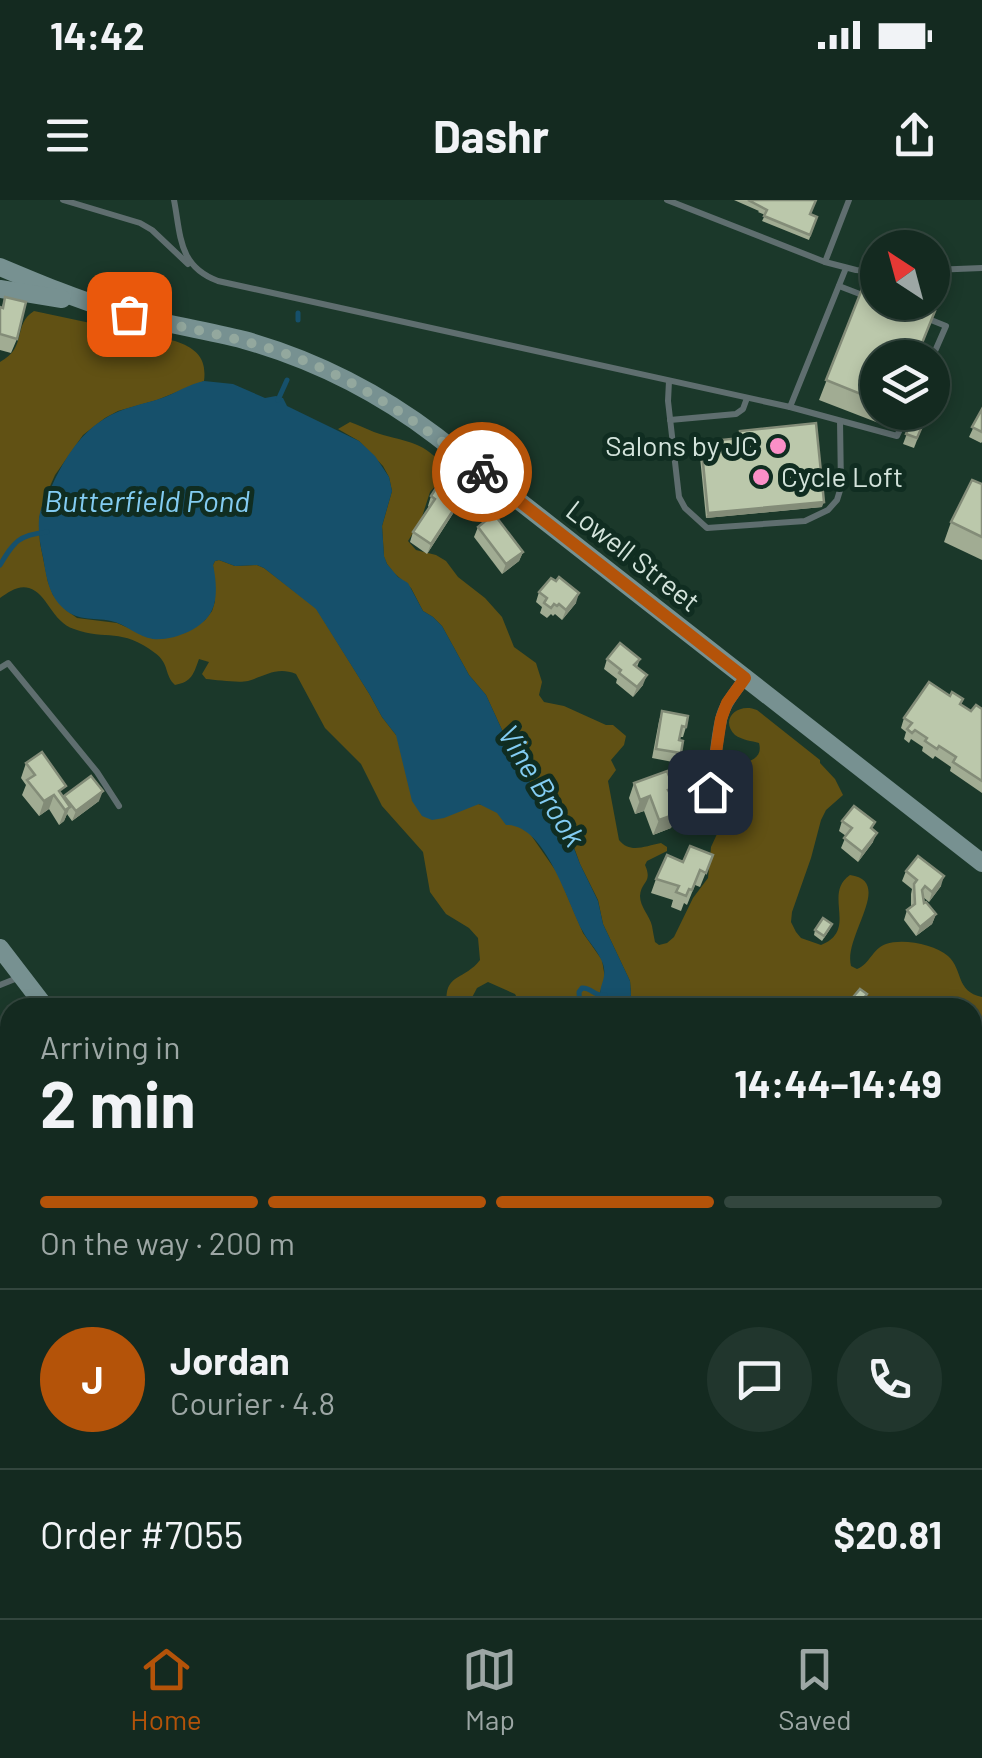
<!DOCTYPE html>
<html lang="en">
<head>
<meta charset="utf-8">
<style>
  body { margin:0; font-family:Barlow,sans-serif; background:#21362d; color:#f1f3f6; height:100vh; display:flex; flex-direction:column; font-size:38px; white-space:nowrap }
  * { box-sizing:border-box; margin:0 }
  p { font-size:32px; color:#9da7a5 }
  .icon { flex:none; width:55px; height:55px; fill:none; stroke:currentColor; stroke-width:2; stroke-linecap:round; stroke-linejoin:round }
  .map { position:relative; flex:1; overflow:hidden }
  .side { position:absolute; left:0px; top:798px; width:982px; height:622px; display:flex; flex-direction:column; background:#142a20; border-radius:30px 30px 0 0; box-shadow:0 5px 15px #0003,0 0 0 2px #33463e }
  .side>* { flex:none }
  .needle { width:65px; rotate:324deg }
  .tools { position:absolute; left:860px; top:30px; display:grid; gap:20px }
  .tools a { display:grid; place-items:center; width:90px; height:90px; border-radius:50%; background:#142a20; box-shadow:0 5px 15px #0003,0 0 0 2px #33463e; font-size:50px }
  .pin { position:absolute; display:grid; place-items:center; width:85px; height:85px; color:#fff; margin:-42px; border-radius:20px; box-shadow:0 5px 15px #0006 }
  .courier { position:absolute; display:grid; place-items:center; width:100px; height:100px; margin:-50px; border:8px solid #b45309; border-radius:50%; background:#fff; color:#222; box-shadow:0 2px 12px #0007 }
  .overview em { font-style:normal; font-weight:700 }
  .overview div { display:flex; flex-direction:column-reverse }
  .overview { display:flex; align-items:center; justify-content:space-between; height:170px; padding:0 40px }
  h1 { font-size:65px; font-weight:700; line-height:75px }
  .bar { display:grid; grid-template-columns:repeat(4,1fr); gap:15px 10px; align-content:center; height:120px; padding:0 40px }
  .bar i { height:12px; border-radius:8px; background:#33463e }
  .bar .selected { background:#b45309 }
  .bar p { grid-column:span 4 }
  .line { display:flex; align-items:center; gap:25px; padding:0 40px; border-top:2px solid #33463e }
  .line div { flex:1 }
  .round { display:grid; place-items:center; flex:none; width:105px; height:105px; border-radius:52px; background:#21362d }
  .status { display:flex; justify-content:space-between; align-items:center; height:70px; padding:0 50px; background:#142a20; direction:ltr }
  .status svg { height:28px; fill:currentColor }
  header { display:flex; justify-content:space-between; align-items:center; height:130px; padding:0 40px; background:#142a20; font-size:45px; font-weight:700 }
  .tab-bar { display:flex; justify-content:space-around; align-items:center; height:140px; border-top:2px solid #33463e; background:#142a20; font-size:28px; color:#9da7a5 }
  .tab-bar a { display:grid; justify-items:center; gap:5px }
  .tab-bar .selected { color:#b45309 }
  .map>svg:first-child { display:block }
</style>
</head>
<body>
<div class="status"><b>14:42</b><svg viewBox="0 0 49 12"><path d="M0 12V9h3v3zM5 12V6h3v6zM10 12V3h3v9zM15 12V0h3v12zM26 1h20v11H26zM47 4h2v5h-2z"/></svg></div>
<header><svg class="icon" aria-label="menu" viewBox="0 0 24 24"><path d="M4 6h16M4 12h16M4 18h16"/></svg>Dashr<svg class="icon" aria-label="share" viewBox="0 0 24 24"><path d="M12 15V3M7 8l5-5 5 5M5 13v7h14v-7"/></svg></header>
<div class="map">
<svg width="982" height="1418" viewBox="0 0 982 1418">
  <rect width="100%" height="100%" fill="#1b382a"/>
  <g fill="#615114">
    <path d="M34 111 175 141C196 148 207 158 204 181L157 200 118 211 105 218 83 235 55 275 43 302 39 319 40 343 48 382 53 395 66 410 77 418 117 423 154 439 184 433 205 420 212 411 215 401 213 365 215 361 219 360 235 366 257 365 264 368 316 408 370 495 382 517 396 535 409 538C411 546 410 553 412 562 416 577 428 595 444 594L458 607 478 604 490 607 483 599 476 596H456L429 576 419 558 420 555H423L429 566 435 567 434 545 447 533 452 512 456 511 459 514 488 572 486 587 517 615 558 674 583 733 602 760 605 778 599 795 607 807H522L515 794 488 782 477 788 467 807H447C443 772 463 782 480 760L478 738 469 728 446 714 430 692 423 652 382 606 361 564 325 528 296 474C277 466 265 476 248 481 238 483 217 480 206 479L202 474 209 462 199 459C194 473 192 482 175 485 164 475 170 464 155 453 121 427 107 441 74 429 52 422 47 393 29 388 18 385 9 392 0 398V162C28 147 12 125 34 111Z"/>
    <path d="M350 222C359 225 366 229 374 232 402 242 421 239 443 265L442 278 430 292 421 320 408 341 416 350 436 355 446 361 458 377 485 398 502 417 514 447 536 463 542 482 539 495 544 502 564 506 606 525H613L626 536 624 545 611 560 616 570 608 581 619 640C630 654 645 646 661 643L667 647V651L647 661 645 665C653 683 641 681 640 696 640 707 650 716 652 726 653 732 654 737 655 742L659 745 667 743 674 737 693 698 708 678 711 647 717 634 713 617 715 609 727 592 728 575 732 568C744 562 764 561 759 543 752 541 742 540 735 535 719 519 738 502 757 510L820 560V563L835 579 843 595 826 610 821 620 811 658 792 712 791 722 796 732 801 738 821 745C859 730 822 694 850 675 895 681 843 736 851 766L857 769C870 764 872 749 886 744 902 738 935 744 948 756 964 771 955 791 982 797V1005L973 1008 972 808 625 807 631 795 630 781 603 724 598 700 580 664 563 617 551 597 541 594 530 582 508 543 486 495 469 475 442 426 433 417 423 411 411 388 394 373 387 364 384 357 382 326 392 291 389 277 383 266 359 241 338 229Z"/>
    <polygon points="0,851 10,859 10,1034 0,1040"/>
    <polygon points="982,1025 982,1418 569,1418 573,1410 972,1410 972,1029"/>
    <polygon points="384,1410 544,1410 542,1418 385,1418"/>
  </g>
  <g fill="#16506b">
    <path d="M204 181 233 184 265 198 276 196 283 198 287 206 359 241 375 256 389 277 392 291 382 326 384 356 387 364 398 377 408 383 423 411 433 417 442 426 469 475 486 495 508 543 530 582 541 593 551 597 558 607 580 664 598 701 603 724 630 781 631 795 625 807H607C591 790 609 784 603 764 598 750 588 742 582 730 567 701 545 624 506 625L497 613 479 604 444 618 432 620 422 616 412 601 396 535 382 517 370 495 316 409 264 368 257 365 235 366 219 360 215 361 213 365C216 378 218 398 212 410 204 429 173 441 153 439 138 437 126 424 111 421 92 417 76 422 61 406 48 393 46 374 43 357 40 345 38 331 39 319 40 308 45 300 50 290 62 263 78 235 104 219 122 207 142 205 162 198 176 193 189 184 204 181Z"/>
    <polygon points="972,1228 982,1230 982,1347 973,1347"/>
  </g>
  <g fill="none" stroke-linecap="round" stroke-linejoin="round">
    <g stroke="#16506b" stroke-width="5">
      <polyline points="298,113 298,120"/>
      <polyline points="278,200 287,180"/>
      <path d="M0 365C14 342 18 335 47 332"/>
      <path d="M580 808 579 792 582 788C591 787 595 797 605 795"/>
      <polyline points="478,1418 483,1410"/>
    </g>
    <g stroke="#5f6e6f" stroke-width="6">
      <polyline points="63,0 140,23 152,30 188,64"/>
      <path d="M174 0C181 36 178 66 218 81L790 207 897 236 908 212"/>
      <polyline points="667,0 825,62 856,70 878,72"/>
      <polyline points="825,62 849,0"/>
      <polyline points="932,70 982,68"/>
      <polyline points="839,86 878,101"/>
      <polyline points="926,118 946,126 932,158"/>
      <polyline points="669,181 668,201 679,297 685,308 707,328 805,321 828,310 837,300 841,287 840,221"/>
      <polyline points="790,207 846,68"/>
      <polyline points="670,220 736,214 743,209 747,198"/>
      <polyline points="0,468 8,463 97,572 119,606"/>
      <polyline points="0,785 20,777"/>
    </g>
    <g stroke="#5f6e6f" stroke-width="12">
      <path d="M710 592C716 568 715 544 721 520 724 504 736 491 745 478"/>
      <polyline points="0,1234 10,1235"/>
    </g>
    <g stroke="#779191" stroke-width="18">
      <path d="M0 67C38 83 76 99 116 111 158 123 201 129 244 140 315 160 378 192 436 236L982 663"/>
      <polyline points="0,89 62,99"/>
      <polyline points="0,748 46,808"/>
      <polyline points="972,1018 982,1014"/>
      <polyline points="373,1410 374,1418"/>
      <polyline points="556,1418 559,1410"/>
    </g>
  </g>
  <g fill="#a1ac93">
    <polygon points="734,0 816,0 810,14 817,17 809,40 762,21 765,15 758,12 759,11"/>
    <polygon points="864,84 878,158 878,212 895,212 889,227 819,200"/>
    <polygon points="5,97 17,139 11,153 0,150 0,107 2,107"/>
    <polygon points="982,209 982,242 981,243 969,237"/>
    <polygon points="915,212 926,217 914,248 903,244"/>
    <polygon points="740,231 822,307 706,318 699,247 701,242 739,238"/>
    <polygon points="982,284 982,360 944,342 951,322"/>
    <polygon points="460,286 454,300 454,312 427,354 410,342 413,332 429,307 428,306 431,296"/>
    <polygon points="478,327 523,352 519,361 502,374 474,337"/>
    <polygon points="539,392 576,403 562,420 555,414 553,416 551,414 547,418 540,413 542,407 536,402"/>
    <polygon points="607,459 640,459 637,467 643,485 633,497 616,483 617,479 604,469"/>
    <polygon points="950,496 963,499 961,504 971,511 982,509 982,593 950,571 951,567 935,556 933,559 922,551 923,547 911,539 909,543 904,539 906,532 901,528 904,518"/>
    <polygon points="662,511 686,527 683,537 680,537 681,553 678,563 652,558 659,521"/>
    <polygon points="26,563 64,598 64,596 99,601 72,621 67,614 64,621 59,625 49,609 39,616 22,595 26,585 21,578"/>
    <polygon points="634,583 671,596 676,605 674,609 676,614 671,628 653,635 644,611 635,614 629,598"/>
    <polygon points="842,621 873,630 873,642 858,662 841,648 846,636 839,631"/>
    <polygon points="713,655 700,687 695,685 687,705 684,703 681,711 671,707 673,700 651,693 656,679 683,662"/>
    <polygon points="906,671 941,686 929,702 923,697 924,703 936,714 932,724 916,736 904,720 907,710 911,707 911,694 912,689 902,681"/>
    <polygon points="830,729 822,741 814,735 815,730"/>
    <polygon points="854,796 865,799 859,806 852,801"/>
    <polygon points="7,1171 10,1171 10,1202 2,1201 4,1181"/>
  </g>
  <g fill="#838c78">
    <polygon points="824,302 822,307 706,318 708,313"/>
    <polygon points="458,303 454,312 427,354 431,344"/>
    <polygon points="523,352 519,361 502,374 506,364"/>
    <polygon points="579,393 576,403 562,420 566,410"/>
    <polygon points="647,475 643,485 633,497 637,487"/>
    <polygon points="103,591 99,601 72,621 76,611"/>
    <polygon points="54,595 49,609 39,616 44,601"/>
    <polygon points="650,596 644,611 635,614 640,600"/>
    <polygon points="676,605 672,616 676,614 671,628 653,635 659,620"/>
    <polygon points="70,607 64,621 59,625 65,610"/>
    <polygon points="877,633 873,642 858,662 862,652"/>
    <polygon points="944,676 941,686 929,702 932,692"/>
    <polygon points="936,714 932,724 916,736 920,727"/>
    <polygon points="5,1191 10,1192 10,1202 2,1201"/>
    <polygon points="0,1286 10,1287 10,1297 0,1296"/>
    <polygon points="0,1390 10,1391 10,1401 0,1400"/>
    <polygon points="121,1410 145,1410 144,1413"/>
    <polygon points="196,1410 223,1410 220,1418 193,1417"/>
  </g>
  <g fill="#bbc8ab" stroke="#838c78" stroke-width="2.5">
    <polygon points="748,0 816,0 810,14 817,17 810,35 764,16 767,10"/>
    <polygon points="864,84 878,89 878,102 913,102 935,111 916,158 878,158 878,201 826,180"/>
    <polygon points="5,97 26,102 17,139 0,134 0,107 3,108"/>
    <polygon points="982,209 982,232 972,227"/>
    <polygon points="915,212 926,217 917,238 906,234"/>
    <polygon points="816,223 824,302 708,313 701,242 741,238 740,231"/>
    <polygon points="444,276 460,286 452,299 458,303 431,344 413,332 435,299 431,296"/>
    <polygon points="972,280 982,284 982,337 951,322"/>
    <polygon points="494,314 523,352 506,364 478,327"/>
    <polygon points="559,377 579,393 566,410 559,404 557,406 554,404 551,408 544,403 547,398 539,392 551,378 556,381"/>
    <polygon points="620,443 640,459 634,465 647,475 637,487 619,473 621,470 607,459"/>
    <polygon points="929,482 950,496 952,492 963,499 960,504 971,511 976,505 982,509 982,581 953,562 956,557 939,546 937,549 925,541 927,538 915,530 912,533 907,529 912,523 904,518"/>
    <polygon points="662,511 688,516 686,527 682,526 679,540 683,541 681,553 656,549"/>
    <polygon points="42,552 66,586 59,591 70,607 65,610 54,595 44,601 27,580 35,575 26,563"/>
    <polygon points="667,571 674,588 668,590 676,605 673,606 676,614 659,620 650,596 640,600 634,583"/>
    <polygon points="91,576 103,591 76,611 64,596"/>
    <polygon points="854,606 875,622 871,628 877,633 862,652 844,638 852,628 842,621"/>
    <polygon points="690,646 713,655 706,673 700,670 692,690 689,689 686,696 676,692 679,686 656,679 667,655 683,662"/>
    <polygon points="918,656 944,676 932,692 925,686 922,690 924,703 926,702 936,714 920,727 907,710 915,704 914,684 917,680 906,671"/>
    <polygon points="823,718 832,724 824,736 815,730"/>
    <polygon points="860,789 867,794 861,802 854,796"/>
    <polygon points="7,1171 10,1171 10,1192 5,1191"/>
    <polygon points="9,1256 10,1287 0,1286 0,1264 8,1265"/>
    <polygon points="0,1372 10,1373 10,1391 0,1390"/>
  </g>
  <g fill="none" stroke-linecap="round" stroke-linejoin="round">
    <path stroke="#93a89e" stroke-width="10" stroke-dasharray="0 18" d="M129 114C176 127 224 134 271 149 352 174 416 221 482 272"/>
    <polyline stroke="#b45309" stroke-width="12" points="482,272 745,478 727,503 721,519 710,592"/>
  </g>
  <g fill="#fa8fc7" stroke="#102d21" stroke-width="4">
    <circle cx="778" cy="246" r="10"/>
    <circle cx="761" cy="277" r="10"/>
  </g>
  <g text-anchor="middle" stroke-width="10" stroke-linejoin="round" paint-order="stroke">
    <g font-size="28" fill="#d4e4dc" stroke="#102d21" text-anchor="end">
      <text x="758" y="256">Salons by JC</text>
      <text x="781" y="287" text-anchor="start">Cycle Loft</text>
    </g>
    <g font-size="28" fill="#d4e4dc" stroke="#102d21">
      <text transform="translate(633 356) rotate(38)" y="10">Lowell Street</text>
    </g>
    <g font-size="30" font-style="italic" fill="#83ccf2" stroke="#102d21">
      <text x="147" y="312">Butterfield Pond</text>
      <text transform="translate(541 586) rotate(58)" y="10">Vine Brook</text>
    </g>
  </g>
</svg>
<div class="tools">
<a><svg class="needle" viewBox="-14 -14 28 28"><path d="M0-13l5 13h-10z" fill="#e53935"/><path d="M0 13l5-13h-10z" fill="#9da7a5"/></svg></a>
<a><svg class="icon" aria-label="layers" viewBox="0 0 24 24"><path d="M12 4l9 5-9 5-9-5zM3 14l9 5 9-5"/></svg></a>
</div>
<div class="pin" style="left:129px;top:114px;background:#ea580c"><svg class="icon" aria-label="bag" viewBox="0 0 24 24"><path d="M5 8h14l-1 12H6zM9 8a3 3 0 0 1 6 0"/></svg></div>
<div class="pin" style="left:710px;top:592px;background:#1f2937"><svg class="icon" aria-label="home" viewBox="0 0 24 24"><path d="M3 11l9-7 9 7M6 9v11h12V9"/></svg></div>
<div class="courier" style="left:482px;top:272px"><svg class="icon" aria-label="bike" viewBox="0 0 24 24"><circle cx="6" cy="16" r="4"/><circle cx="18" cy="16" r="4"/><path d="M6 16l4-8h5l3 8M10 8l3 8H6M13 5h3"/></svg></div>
<section class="side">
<div class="overview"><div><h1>2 min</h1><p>Arriving in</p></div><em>14:44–14:49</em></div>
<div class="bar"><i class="selected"></i><i class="selected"></i><i class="selected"></i><i></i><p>On the way · 200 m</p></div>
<div class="line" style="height:180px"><b class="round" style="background:#b45309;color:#fff">J</b><div><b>Jordan</b><p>Courier · 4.8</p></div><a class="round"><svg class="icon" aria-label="chat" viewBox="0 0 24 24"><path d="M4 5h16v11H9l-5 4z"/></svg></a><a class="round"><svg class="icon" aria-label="phone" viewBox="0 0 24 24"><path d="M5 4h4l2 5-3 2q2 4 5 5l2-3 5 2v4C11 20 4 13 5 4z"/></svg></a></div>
<div class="line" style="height:130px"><div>Order #7055</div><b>$20.81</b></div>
</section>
</div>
<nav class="tab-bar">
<a class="selected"><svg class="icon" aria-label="home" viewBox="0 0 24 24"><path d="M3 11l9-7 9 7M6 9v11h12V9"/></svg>Home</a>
<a><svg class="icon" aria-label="map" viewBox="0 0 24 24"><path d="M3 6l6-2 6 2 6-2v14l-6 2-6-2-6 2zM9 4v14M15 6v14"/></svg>Map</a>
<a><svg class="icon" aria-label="saved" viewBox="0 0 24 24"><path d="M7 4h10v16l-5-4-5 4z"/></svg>Saved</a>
</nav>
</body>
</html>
